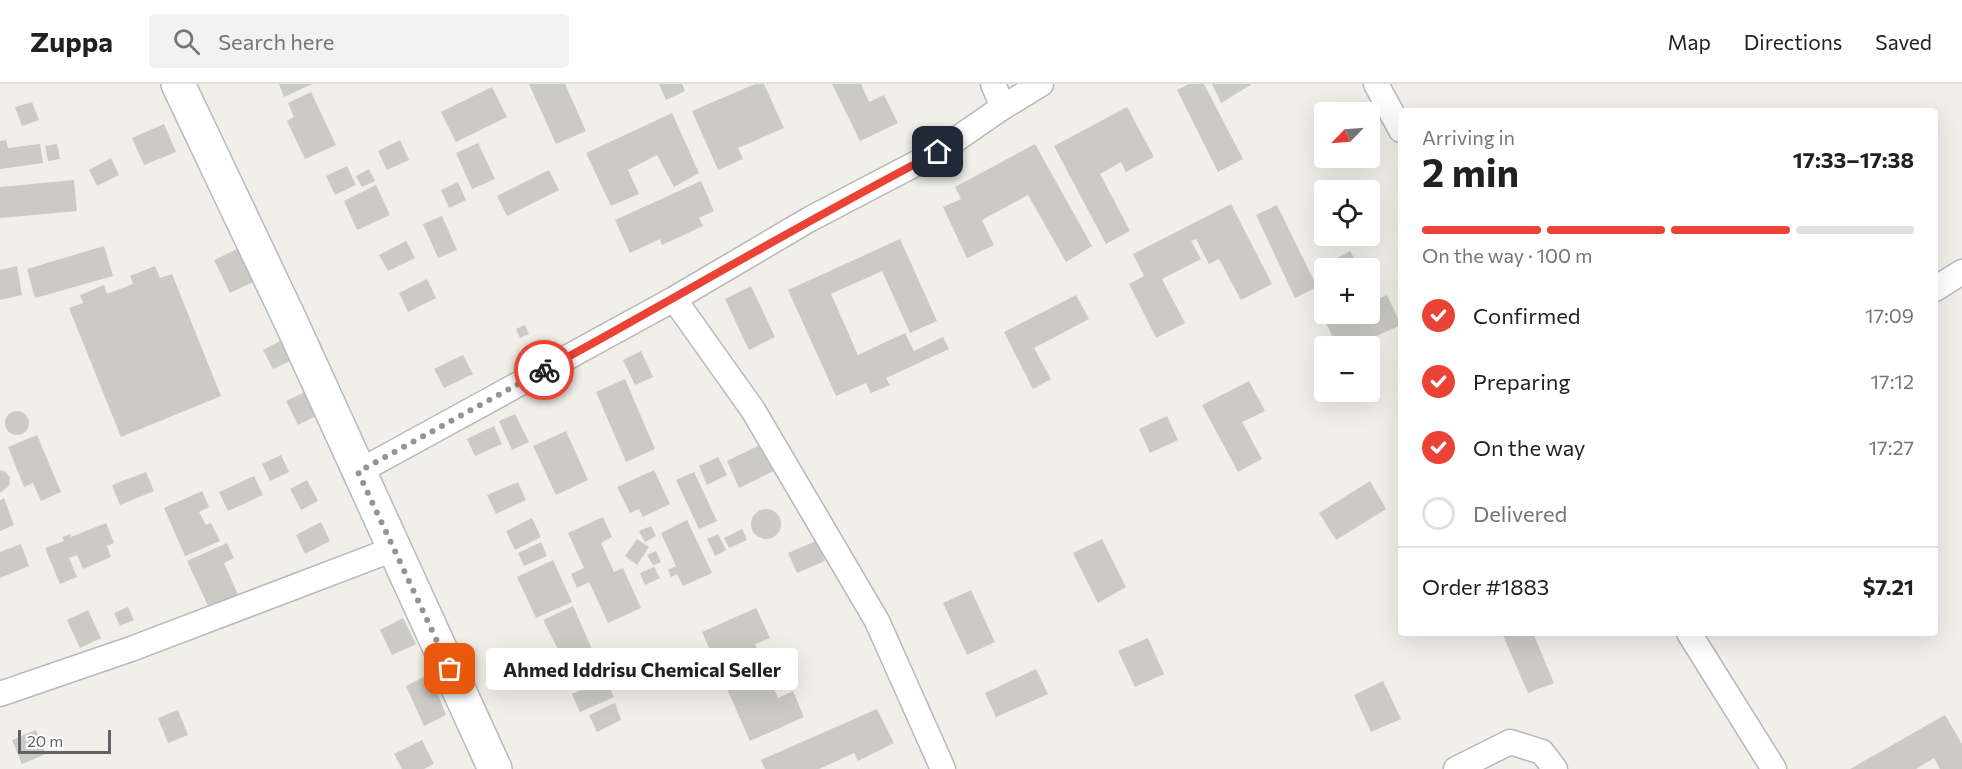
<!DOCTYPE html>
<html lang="en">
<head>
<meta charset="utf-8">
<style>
  body { margin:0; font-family:Commissioner,sans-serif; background:#f2f2f2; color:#202124; height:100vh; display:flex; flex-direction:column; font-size:22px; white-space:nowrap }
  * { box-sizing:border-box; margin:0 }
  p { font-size:20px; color:#757577 }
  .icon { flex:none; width:33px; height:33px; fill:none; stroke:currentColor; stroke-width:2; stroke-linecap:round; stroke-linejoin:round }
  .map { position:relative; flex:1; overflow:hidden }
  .drawer { position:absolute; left:1398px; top:24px; width:540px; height:528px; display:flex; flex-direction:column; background:#fff; border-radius:6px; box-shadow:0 6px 24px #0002 }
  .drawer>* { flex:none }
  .needle { width:39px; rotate:245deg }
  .controls { position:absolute; left:1314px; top:18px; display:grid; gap:12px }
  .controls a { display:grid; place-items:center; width:66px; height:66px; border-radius:6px; background:#fff; box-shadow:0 6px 24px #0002; font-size:30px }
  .scale { position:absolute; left:18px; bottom:15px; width:93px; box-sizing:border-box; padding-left:6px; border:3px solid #5f6368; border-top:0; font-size:16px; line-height:21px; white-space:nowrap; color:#5f6368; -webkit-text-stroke:4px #fff; paint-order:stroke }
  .pin { position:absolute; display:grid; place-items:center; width:51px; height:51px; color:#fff; margin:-26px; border-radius:12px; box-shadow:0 3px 9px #0006 }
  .courier { position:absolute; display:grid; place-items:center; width:60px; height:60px; margin:-30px; border:4px solid #ea4335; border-radius:50%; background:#fff; color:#222; box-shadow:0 2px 8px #0007 }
  .bubble { position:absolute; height:42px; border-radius:6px; background:#fff; box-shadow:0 6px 24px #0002; font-size:20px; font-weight:700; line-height:42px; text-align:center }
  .summary em { font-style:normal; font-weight:700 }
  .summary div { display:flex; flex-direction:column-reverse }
  .summary { display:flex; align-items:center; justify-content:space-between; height:102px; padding:0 24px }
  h1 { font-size:39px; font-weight:700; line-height:45px }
  .bar { display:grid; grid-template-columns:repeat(4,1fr); gap:9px 6px; align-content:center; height:72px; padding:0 24px }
  .bar i { height:8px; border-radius:4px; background:#e0e0e0 }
  .bar .current { background:#ea4335 }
  .bar p { grid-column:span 4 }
  .line { display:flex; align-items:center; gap:15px; padding:0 24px; border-top:2px solid #e0e0e0 }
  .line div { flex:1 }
  ol { padding:0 24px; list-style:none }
  li { display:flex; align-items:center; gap:18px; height:66px }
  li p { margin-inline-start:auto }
  li .icon { padding:6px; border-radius:50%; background:#ea4335; color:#fff; stroke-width:4 }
  li:last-child { color:#757577 }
  li i { width:33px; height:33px; border:3px solid #e0e0e0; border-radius:50% }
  header { display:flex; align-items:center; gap:36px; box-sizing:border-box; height:84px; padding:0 30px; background:#fff; border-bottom:2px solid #e0e0e0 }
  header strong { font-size:28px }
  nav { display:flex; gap:33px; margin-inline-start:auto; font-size:21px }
  .search { width:420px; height:54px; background:#f2f2f2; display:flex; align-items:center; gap:15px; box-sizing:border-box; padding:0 21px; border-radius:6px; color:#757577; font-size:22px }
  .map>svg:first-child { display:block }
</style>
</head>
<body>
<header>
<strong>Zuppa</strong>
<div class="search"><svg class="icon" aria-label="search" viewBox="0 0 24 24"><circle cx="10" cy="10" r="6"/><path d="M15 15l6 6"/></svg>Search here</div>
<nav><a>Map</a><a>Directions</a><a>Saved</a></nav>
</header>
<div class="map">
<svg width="1962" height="685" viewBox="0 0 1962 685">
  <rect width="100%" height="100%" fill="#f1efe8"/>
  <g fill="#cccac5">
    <polygon points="279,0 312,0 284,13"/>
    <polygon points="529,0 565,0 586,47 556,60"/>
    <polygon points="659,0 682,0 685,7 666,16"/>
    <polygon points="755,0 764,0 784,44 738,64 743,75 718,86 692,27"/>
    <polygon points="832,0 861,0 869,18 884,11 898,39 860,57"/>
    <polygon points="1189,0 1204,0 1243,75 1218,88 1177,6"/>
    <polygon points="1212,0 1252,0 1221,19"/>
    <polygon points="492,3 507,33 456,58 441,28"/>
    <polygon points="311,8 336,61 305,75 287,37 294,33 288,19"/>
    <polygon points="32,18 39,36 22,42 15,23"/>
    <polygon points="1127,23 1154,73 1126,88 1121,78 1100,90 1130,147 1106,160 1054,62"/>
    <polygon points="672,29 699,89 674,103 657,71 628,86 639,110 611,122 586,69"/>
    <polygon points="164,40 176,68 144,81 132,54"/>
    <polygon points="6,56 8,64 40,60 43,79 0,85 0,57"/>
    <polygon points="400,56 409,76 387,86 378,67"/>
    <polygon points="478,59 495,95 472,105 456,69"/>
    <polygon points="57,60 60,75 48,77 45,62"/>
    <polygon points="1035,60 1092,162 1066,178 1028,111 982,136 994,161 967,174 943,123 961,115 955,103"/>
    <polygon points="111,74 119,91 97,102 89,86"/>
    <polygon points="347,82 356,101 335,111 326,92"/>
    <polygon points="369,85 375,97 362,103 356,92"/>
    <polygon points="549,86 559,106 507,132 497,112"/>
    <polygon points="74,96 77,127 0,134 0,103"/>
    <polygon points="701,97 714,127 699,134 703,142 662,161 660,155 630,169 615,136"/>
    <polygon points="458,98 466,116 449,124 441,106"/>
    <polygon points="376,101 390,131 357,146 344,117"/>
    <polygon points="1231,120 1272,200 1241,216 1219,175 1209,180 1196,155 1191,157 1201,175 1162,195 1185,239 1156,254 1129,200 1144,192 1133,170"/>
    <polygon points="1277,121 1317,203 1295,214 1256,131"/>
    <polygon points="442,132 457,166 438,174 423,140"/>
    <polygon points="900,155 937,237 910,249 882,187 831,210 858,271 905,249 914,267 943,253 949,265 886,294 890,301 871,309 866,299 836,312 788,206"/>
    <polygon points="406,157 415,174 388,187 379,171"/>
    <polygon points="104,162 113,192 35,214 27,185"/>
    <polygon points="241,163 257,196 230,209 214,176"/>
    <polygon points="1350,167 1360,184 1324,184 1324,189 1321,183"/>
    <polygon points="17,182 22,211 0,216 0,186"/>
    <polygon points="155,182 160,194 172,190 221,312 121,353 69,224 83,219 80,211 104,201 107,210 133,200 130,192"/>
    <polygon points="427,195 436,214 408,228 399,209"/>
    <polygon points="751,202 775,253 749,266 725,215"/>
    <polygon points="1076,211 1089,235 1034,264 1051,295 1033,305 1004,248"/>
    <polygon points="1387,211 1401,241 1354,262 1337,262 1326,239 1347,230 1370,230 1370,219"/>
    <polygon points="525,241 529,250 520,254 516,245"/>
    <polygon points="280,257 290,277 273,285 263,266"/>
    <polygon points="641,267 653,293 635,301 623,276"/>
    <polygon points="463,271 473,290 444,304 434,285"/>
    <polygon points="625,295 655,365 626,378 596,308"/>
    <polygon points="1249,297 1265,327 1242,338 1262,375 1238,388 1202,321"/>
    <polygon points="309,306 320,330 298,341 286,317"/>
    <circle cx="17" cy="339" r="12"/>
    <polygon points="515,330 529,358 512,366 499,337"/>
    <polygon points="1167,332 1178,356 1150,369 1139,345"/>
    <polygon points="494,342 502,360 475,372 467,355"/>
    <polygon points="566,347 588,396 556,411 533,362"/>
    <polygon points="37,351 61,408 41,417 33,399 24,403 8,363"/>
    <polygon points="764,359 776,386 739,404 727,377"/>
    <polygon points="281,371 289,388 270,397 262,380"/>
    <polygon points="718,373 727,391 707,401 699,382"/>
    <polygon points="0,386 6,388 10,394 9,402 0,409"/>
    <polygon points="654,386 670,420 643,433 639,425 630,429 617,403"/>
    <polygon points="146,388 154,407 120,421 112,401"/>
    <polygon points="694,388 717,437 699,445 676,396"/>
    <polygon points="254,392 263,411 228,427 219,408"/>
    <polygon points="307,396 318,417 301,426 290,405"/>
    <polygon points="1370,397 1386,425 1336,456 1319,429"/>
    <polygon points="518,398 526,416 496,430 487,411"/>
    <polygon points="202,407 209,423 199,428 206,441 211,439 220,457 185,472 164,424"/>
    <polygon points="4,414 14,441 0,447 0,416"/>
    <circle cx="766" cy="440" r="15"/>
    <polygon points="603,433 612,453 601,459 614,488 623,484 641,524 608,539 589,498 577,504 571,490 584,484 568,449"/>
    <polygon points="532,434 541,453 515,466 506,447"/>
    <polygon points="687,436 712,489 683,502 677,490 671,493 668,486 676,482 661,449"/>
    <polygon points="321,438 330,457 305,470 296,451"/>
    <polygon points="106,439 114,459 107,462 111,473 83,485 77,471 69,474 77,493 60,500 45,464 64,457 62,453 70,450 71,453"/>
    <polygon points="651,442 656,452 645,458 639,447"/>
    <polygon points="742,445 747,456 729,464 724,454"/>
    <polygon points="718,450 726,466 715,472 707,455"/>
    <polygon points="637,455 649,463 637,481 625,472"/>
    <polygon points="1102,455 1126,503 1098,519 1073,469"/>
    <polygon points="816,457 825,477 797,489 788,469"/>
    <polygon points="541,458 547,472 524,482 518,469"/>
    <polygon points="227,459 234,474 224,479 239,513 210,526 187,477"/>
    <polygon points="21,460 29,482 0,494 0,468"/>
    <polygon points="656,467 661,478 653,481 647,471"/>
    <polygon points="553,476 572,518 536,534 517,493"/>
    <polygon points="654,483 660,494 645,501 640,489"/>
    <polygon points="971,506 995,558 967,571 943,519"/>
    <polygon points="573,522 596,574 559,592 552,577 562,573 543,536"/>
    <polygon points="128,523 134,536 120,542 114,529"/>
    <polygon points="756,524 770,554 755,560 778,614 793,607 804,633 750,657 702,548"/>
    <polygon points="88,526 101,554 80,564 67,536"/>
    <polygon points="403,534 416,560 392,571 380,546"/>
    <polygon points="1502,549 1533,549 1554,599 1528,609"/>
    <polygon points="1148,554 1164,590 1135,603 1118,567"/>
    <polygon points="1036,585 1048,610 996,633 985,609"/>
    <polygon points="430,590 446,631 424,642 406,602"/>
    <polygon points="605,595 614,613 580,628 572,610"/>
    <polygon points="1383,597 1401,635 1371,648 1354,611"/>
    <polygon points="615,619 621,636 597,648 589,631"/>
    <polygon points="877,625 894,659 858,677 854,669 819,685 765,685 761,676"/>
    <polygon points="178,626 188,651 168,659 158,634"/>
    <polygon points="1945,631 1962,660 1962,685 1940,685 1934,674 1916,685 1850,685"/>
    <polygon points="36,646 46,670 22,680 12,656"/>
    <polygon points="422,656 434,680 424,685 402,685 394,670"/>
  </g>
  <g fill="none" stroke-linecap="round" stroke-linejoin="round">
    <defs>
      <g id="street">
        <polyline points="993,0 1003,23"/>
        <polyline points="1376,0 1401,46"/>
        <polyline points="1935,205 1962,188"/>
        <polyline points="674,215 753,326 877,537 943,685"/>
        <polyline points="358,388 674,215 810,135 938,68 1003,23 1041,0"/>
        <polyline points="1689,549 1774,685"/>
        <polyline points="0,610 131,565 394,465"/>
        <polyline points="1456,685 1510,658 1542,668 1555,685"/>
      </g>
      <polyline id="secondary" points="178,0 291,238 495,685"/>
    </defs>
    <use href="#street" stroke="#b5b8bc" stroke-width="27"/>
    <use href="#secondary" stroke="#b6babf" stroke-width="36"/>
    <use href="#street" stroke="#fff" stroke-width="24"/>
    <use href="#secondary" stroke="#fff" stroke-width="33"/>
  </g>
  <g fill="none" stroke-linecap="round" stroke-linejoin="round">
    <polyline stroke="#929495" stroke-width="6" stroke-dasharray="0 10.8" points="450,585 358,388 544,286"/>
    <path stroke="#ea4335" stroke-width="8" d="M544 286C676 214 805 137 938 68"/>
  </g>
</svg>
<div class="controls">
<a><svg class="needle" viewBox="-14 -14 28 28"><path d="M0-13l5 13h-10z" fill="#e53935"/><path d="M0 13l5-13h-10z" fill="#757577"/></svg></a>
<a><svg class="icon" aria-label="locate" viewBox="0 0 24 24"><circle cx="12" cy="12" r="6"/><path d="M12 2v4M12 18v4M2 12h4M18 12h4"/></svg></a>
<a>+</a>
<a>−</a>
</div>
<div class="scale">20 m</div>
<div class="pin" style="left:450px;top:585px;background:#ea580c"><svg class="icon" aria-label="bag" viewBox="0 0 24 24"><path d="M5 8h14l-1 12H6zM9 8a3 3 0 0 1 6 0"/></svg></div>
<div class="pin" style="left:938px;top:68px;background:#1f2937"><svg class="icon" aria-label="home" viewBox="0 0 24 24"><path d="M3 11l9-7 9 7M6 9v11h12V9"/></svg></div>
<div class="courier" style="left:544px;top:286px"><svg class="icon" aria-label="bike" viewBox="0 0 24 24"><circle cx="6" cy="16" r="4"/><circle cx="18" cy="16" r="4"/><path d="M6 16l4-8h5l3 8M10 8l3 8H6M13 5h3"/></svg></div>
<div class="bubble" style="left:486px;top:564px;width:312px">Ahmed Iddrisu Chemical Seller</div>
<section class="drawer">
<div class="summary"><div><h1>2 min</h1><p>Arriving in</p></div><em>17:33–17:38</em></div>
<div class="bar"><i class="current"></i><i class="current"></i><i class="current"></i><i></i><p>On the way · 100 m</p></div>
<ol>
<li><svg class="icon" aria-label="check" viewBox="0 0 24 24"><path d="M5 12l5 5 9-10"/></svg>Confirmed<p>17:09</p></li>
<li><svg class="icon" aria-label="check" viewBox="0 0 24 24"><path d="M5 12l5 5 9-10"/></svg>Preparing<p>17:12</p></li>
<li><svg class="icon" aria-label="check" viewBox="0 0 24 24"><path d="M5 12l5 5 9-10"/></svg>On the way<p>17:27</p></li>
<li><i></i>Delivered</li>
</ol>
<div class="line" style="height:78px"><div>Order #1883</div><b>$7.21</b></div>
</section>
</div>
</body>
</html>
